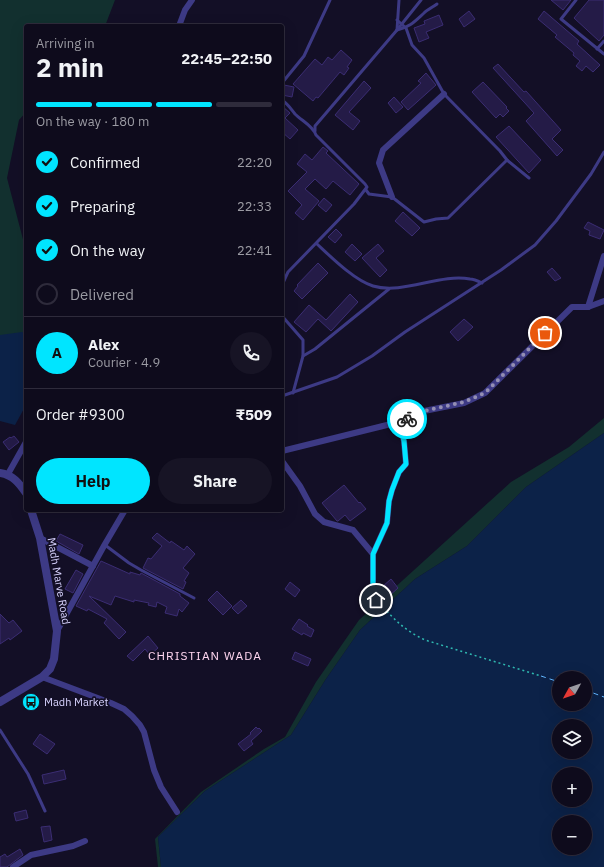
<!DOCTYPE html>
<html lang="en">
<head>
<meta charset="utf-8">
<style>
  body { margin:0; font-family:"IBM Plex Sans",sans-serif; background:#171425; color:#f1f3f6; height:100vh; display:flex; flex-direction:column; font-size:15px; white-space:nowrap }
  * { box-sizing:border-box; margin:0 }
  p { font-size:13px; color:#9b9ba3 }
  .icon { flex:none; width:22px; height:22px; fill:none; stroke:currentColor; stroke-width:2; stroke-linecap:round; stroke-linejoin:round }
  .map { position:relative; flex:1; overflow:hidden }
  .sheet { position:absolute; left:24px; top:24px; width:260px; height:488px; display:flex; flex-direction:column; background:#0e0b1c; border-radius:4px; box-shadow:0 4px 16px #0002,0 0 0 1px #2e2b3b }
  .sheet>* { flex:none }
  .needle { width:26px; rotate:230deg }
  .tools { position:absolute; left:552px; top:671px; display:grid; gap:8px }
  .tools a { display:grid; place-items:center; width:40px; height:40px; border-radius:50%; background:#0e0b1c; box-shadow:0 4px 16px #0002,0 0 0 1px #2e2b3b; font-size:20px }
  .pin { position:absolute; display:grid; place-items:center; width:34px; height:34px; color:#fff; margin:-17px; border:2px solid #fff; border-radius:50%; box-shadow:0 1px 4px #0007 }
  .courier { position:absolute; display:grid; place-items:center; width:40px; height:40px; margin:-20px; border:3px solid #00e5ff; border-radius:50%; background:#fff; color:#222; box-shadow:0 1px 5px #0007 }
  .headline em { font-style:normal; font-weight:700 }
  .headline div { display:flex; flex-direction:column-reverse }
  .headline { display:flex; align-items:center; justify-content:space-between; height:68px; padding:0 12px }
  h1 { font-size:26px; font-weight:700; line-height:30px }
  .bar { display:grid; grid-template-columns:repeat(4,1fr); gap:6px 4px; align-content:center; height:48px; padding:0 12px }
  .bar i { height:5px; border-radius:3px; background:#2e2b3b }
  .bar .selected { background:#00e5ff }
  .bar p { grid-column:span 4 }
  .line { display:flex; align-items:center; gap:10px; padding:0 12px; border-top:1px solid #2e2b3b }
  .line div { flex:1 }
  .round { display:grid; place-items:center; flex:none; width:42px; height:42px; border-radius:21px; background:#171425 }
  ol { padding:0 12px; list-style:none }
  li { display:flex; align-items:center; gap:12px; height:44px }
  li p { margin-inline-start:auto }
  li .icon { padding:4px; border-radius:50%; background:#00e5ff; color:#111; stroke-width:4 }
  li:last-child { color:#9b9ba3 }
  li i { width:22px; height:22px; border:2px solid #2e2b3b; border-radius:50% }
  .button { display:flex; gap:8px; margin-top:auto; padding:8px 12px }
  .button a { flex:1; height:46px; border-radius:24px; background:#00e5ff; color:#111; font-size:16px; font-weight:700; line-height:46px; text-align:center }
  .button a+a { background:#171425; color:#f1f3f6 }
  .map>svg:first-child { display:block }
</style>
</head>
<body>
<div class="map">
<svg width="604" height="867" viewBox="0 0 604 867">
  <rect width="100%" height="100%" fill="#130f26"/>
  <g fill="#12302f">
    <polygon points="0,0 115,0 105,26 26,26 26,112 19,120 7,178 26,251 26,333 0,359"/>
    <polygon points="604,418 604,433 526,487 467,546 415,579 360,630 326,679 291,735 205,791 158,837 161,867 158,867 155,839 201,792 264,749 285,737 316,682 359,620 511,482 569,447"/>
  </g>
  <g fill="#0c2248" fill-rule="evenodd">
    <polygon points="22,332 26,334 26,405 15,425 0,421 0,335"/>
    <path d="M604 433V867H161L158 837 205 791 291 735 326 679 360 630 415 579 467 546 526 487ZM559 678H585V704H559ZM559 726H585V752H559ZM559 774H585V800H559ZM559 822H585V848H559Z"/>
  </g>
  <g fill="none" stroke-linecap="round" stroke-linejoin="round">
    <g stroke="#62b6ff" stroke-width="1" stroke-dasharray="5 4" stroke-linecap="butt">
      <polyline points="541,676 559,682"/>
      <polyline points="585,690 604,697"/>
    </g>
  </g>
  <g fill="#241b47" stroke="#3b2d73">
    <polygon points="551,0 571,0 563,10"/>
    <polygon points="589,0 604,0 604,35 599,41 574,18"/>
    <polygon points="469,11 475,19 464,27 459,19"/>
    <polygon points="544,11 579,41 577,44 600,65 593,72 586,66 582,71 576,66 580,61 573,55 574,53 555,37 557,35 538,19"/>
    <polygon points="439,15 443,25 426,32 429,38 419,42 414,28 425,24 424,21"/>
    <polygon points="341,50 352,60 347,67 349,68 344,75 340,72 318,98 316,97 313,101 293,84 315,59 322,65 328,57 332,60"/>
    <polygon points="498,64 524,92 526,91 561,130 552,139 563,150 557,156 526,121 534,113 493,68"/>
    <polygon points="426,73 436,85 408,110 401,102 421,83 418,81"/>
    <polygon points="364,81 371,88 349,112 360,121 353,130 335,115"/>
    <polygon points="483,82 507,107 506,108 509,111 503,117 500,114 496,118 472,92"/>
    <polygon points="284,85 294,87 292,97 282,95"/>
    <polygon points="394,97 403,107 396,113 388,103"/>
    <polygon points="282,106 290,113 285,118 298,130 290,139 282,132"/>
    <polygon points="509,126 541,160 529,173 496,137"/>
    <polygon points="323,147 328,151 326,153 359,184 350,195 333,181 326,189 315,179 305,189 319,201 303,220 295,213 302,205 288,191 307,172 297,164 305,154 312,160"/>
    <polygon points="324,198 332,205 326,212 318,205"/>
    <polygon points="403,212 420,228 412,236 395,221"/>
    <polygon points="588,222 604,230 600,239 589,235 590,231 584,228"/>
    <polygon points="336,229 342,235 335,243 328,237"/>
    <polygon points="352,244 362,254 355,261 345,252"/>
    <polygon points="378,244 384,251 376,258 387,270 380,277 362,258"/>
    <polygon points="318,263 328,273 302,299 294,291 298,286 297,285"/>
    <polygon points="552,268 561,278 555,281 547,272"/>
    <polygon points="350,294 358,302 331,331 318,319 306,332 294,322 309,305 326,320"/>
    <polygon points="464,319 473,327 458,341 450,332"/>
    <polygon points="14,436 19,442 9,450 3,442 10,437 11,438"/>
    <polygon points="344,485 359,503 360,502 366,509 350,521 345,515 338,521 337,521 322,503"/>
    <polygon points="157,533 170,543 171,541 184,550 187,546 195,554 183,568 189,573 184,581 186,582 183,589 143,568 148,558 151,559 162,546 152,538"/>
    <polygon points="60,534 83,545 79,554 56,541"/>
    <polygon points="101,561 130,574 130,572 140,575 141,573 180,594 180,596 189,603 182,612 179,609 177,616 165,613 167,607 157,602 156,607 148,605 149,603 134,600 134,602 115,596 111,605 89,596 126,632 119,639 104,623 107,619 88,609 87,611 76,606"/>
    <polygon points="76,570 83,574 73,593 65,589"/>
    <polygon points="391,579 398,588 389,596 382,587"/>
    <polygon points="290,582 300,590 295,597 285,589"/>
    <polygon points="217,591 232,606 223,615 208,600"/>
    <polygon points="241,600 247,606 238,614 232,608"/>
    <polygon points="0,614 9,623 13,620 22,631 10,640 9,638 0,644"/>
    <polygon points="299,619 308,625 307,626 314,630 311,637 303,633 302,635 292,629"/>
    <polygon points="148,636 158,648 150,655 145,649 133,661 127,656"/>
    <polygon points="295,652 311,659 308,666 292,659"/>
    <polygon points="256,727 258,729 259,728 262,731 251,741 253,744 244,751 238,744 251,734 250,733"/>
    <polygon points="40,734 55,744 47,754 33,744"/>
    <polygon points="64,770 66,779 44,784 42,775"/>
    <polygon points="26,810 28,818 16,821 14,813"/>
    <polygon points="50,826 52,840 44,842 41,827"/>
    <polygon points="20,849 23,855 7,867 0,867 0,857 5,854 7,857"/>
  </g>
  <g fill="none" stroke-linecap="round" stroke-linejoin="round">
    <path stroke="#2fb8b0" stroke-width="1.5" stroke-dasharray="2 3" stroke-linecap="butt" d="M380 604C395 620 404 630 425 640L541 676"/>
    <g stroke="#3d3a85" stroke-width="3">
      <polyline points="576,0 561,19 604,54"/>
      <polyline points="397,20 406,28 412,45 424,58 444,94 500,151 507,160 529,178"/>
      <polyline points="397,30 421,0"/>
      <polyline points="397,30 399,0"/>
      <polyline points="597,49 604,41"/>
      <polyline points="282,83 304,56 330,0"/>
      <path d="M282 100C288 104 291 109 295 114 302 121 313 126 316 135L365 184 367 187 354 204 288 272 282 285"/>
      <path d="M315 131V126L397 30C410 27 414 22 424 13 427 10 433 7 437 4"/>
      <polyline points="366,190 369,194 392,197 424,222 436,219 448,218 507,160"/>
      <path d="M317 244C331 257 354 280 373 286 403 295 440 273 470 279 474 279 478 281 482 283"/>
      <polyline points="282,316 303,340 303,356 293,393"/>
      <polyline points="303,356 315,349 389,289"/>
      <polyline points="282,396 337,377 372,356 405,332 501,270 535,245 556,221 591,174 604,152"/>
      <polyline points="105,545 129,563 141,570 194,598"/>
      <polyline points="0,730 28,774 45,811"/>
    </g>
    <g stroke="#3d3a85" stroke-width="6">
      <polyline points="179,26 185,10 192,0"/>
      <polyline points="392,197 379,163 383,150 444,94"/>
      <polyline points="588,307 604,256"/>
      <polyline points="282,451 399,422 424,411 464,403 485,393 572,307 588,307 604,301"/>
      <polyline points="282,461 300,486 315,514 324,522 353,530 373,554"/>
      <polyline points="8,474 26,442"/>
      <polyline points="40,538 93,566"/>
      <polyline points="376,600 373,588 373,554 387,523 389,501 392,490 399,472 406,464 404,441 399,422"/>
      <polyline points="57,631 105,544 125,510"/>
      <polyline points="42,677 111,703 124,709 132,716 140,725 144,732 154,770 161,787 177,812"/>
      <polyline points="13,867 31,855 73,846 85,841"/>
    </g>
    <g stroke="#3d3a85" stroke-width="8">
      <path d="M0 473C13 475 19 483 26 493"/>
      <polyline points="0,702 42,677 50,669 54,659 57,631 40,538 31,510"/>
    </g>
  </g>
  <g fill="none" stroke-linecap="round" stroke-linejoin="round">
    <polyline stroke="#948fb3" stroke-width="4" stroke-dasharray="0 7.2" points="407,419 424,411 464,402 485,393 545,333"/>
    <polyline stroke="#00e5ff" stroke-width="5" points="376,600 373,588 373,554 387,523 389,501 392,490 399,472 406,464 404,441 399,422 407,419"/>
  </g>
  <defs>
    <symbol id="bus-disc" viewBox="-11 -11 22 22"><circle r="9.5" fill="#00e5ff" stroke="#130f26"/><path d="M-5-6H5V4H4V6H2V4H-2V6H-4V4H-5ZM-3.5-4V0h7V-4ZM-3.5 1.2v1.5H-2V1.2ZM2 1.2v1.5H3.5V1.2Z" fill="#111"/></symbol>
  </defs>
  <g fill-rule="evenodd">
    <use href="#bus-disc" x="21" y="692" width="20" height="20"/>
  </g>
  <g text-anchor="middle" stroke-width="3.5" stroke-linejoin="round" paint-order="stroke">
    <g font-size="11" fill="#d9d4ff" stroke="#130f26">
      <text transform="translate(59 581) rotate(80)" y="4">Madh Marve Road</text>
    </g>
    <g font-size="11" fill="#d9d4ff" stroke="#130f26" text-anchor="start">
      <text x="44" y="706">Madh Market</text>
    </g>
    <g font-size="12" letter-spacing="1" fill="#ffd6f0" stroke="#130f26">
      <text x="205" y="660">CHRISTIAN WADA</text>
    </g>
  </g>
</svg>
<div class="tools">
<a><svg class="needle" viewBox="-14 -14 28 28"><path d="M0-13l5 13h-10z" fill="#e53935"/><path d="M0 13l5-13h-10z" fill="#9b9ba3"/></svg></a>
<a><svg class="icon" aria-label="layers" viewBox="0 0 24 24"><path d="M12 4l9 5-9 5-9-5zM3 14l9 5 9-5"/></svg></a>
<a>+</a>
<a>−</a>
</div>
<div class="pin" style="left:545px;top:333px;background:#ea580c"><svg class="icon" aria-label="bag" viewBox="0 0 24 24"><path d="M5 8h14l-1 12H6zM9 8a3 3 0 0 1 6 0"/></svg></div>
<div class="pin" style="left:376px;top:600px;background:#1f2937"><svg class="icon" aria-label="home" viewBox="0 0 24 24"><path d="M3 11l9-7 9 7M6 9v11h12V9"/></svg></div>
<div class="courier" style="left:407px;top:419px"><svg class="icon" aria-label="bike" viewBox="0 0 24 24"><circle cx="6" cy="16" r="4"/><circle cx="18" cy="16" r="4"/><path d="M6 16l4-8h5l3 8M10 8l3 8H6M13 5h3"/></svg></div>
<section class="sheet">
<div class="headline"><div><h1>2 min</h1><p>Arriving in</p></div><em>22:45–22:50</em></div>
<div class="bar"><i class="selected"></i><i class="selected"></i><i class="selected"></i><i></i><p>On the way · 180 m</p></div>
<ol>
<li><svg class="icon" aria-label="check" viewBox="0 0 24 24"><path d="M5 12l5 5 9-10"/></svg>Confirmed<p>22:20</p></li>
<li><svg class="icon" aria-label="check" viewBox="0 0 24 24"><path d="M5 12l5 5 9-10"/></svg>Preparing<p>22:33</p></li>
<li><svg class="icon" aria-label="check" viewBox="0 0 24 24"><path d="M5 12l5 5 9-10"/></svg>On the way<p>22:41</p></li>
<li><i></i>Delivered</li>
</ol>
<div class="line" style="height:72px"><b class="round" style="background:#00e5ff;color:#111">A</b><div><b>Alex</b><p>Courier · 4.9</p></div><a class="round"><svg class="icon" aria-label="phone" viewBox="0 0 24 24"><path d="M5 4h4l2 5-3 2q2 4 5 5l2-3 5 2v4C11 20 4 13 5 4z"/></svg></a></div>
<div class="line" style="height:52px"><div>Order #9300</div><b>₹509</b></div>
<div class="button"><a>Help</a><a>Share</a></div>
</section>
</div>
</body>
</html>
